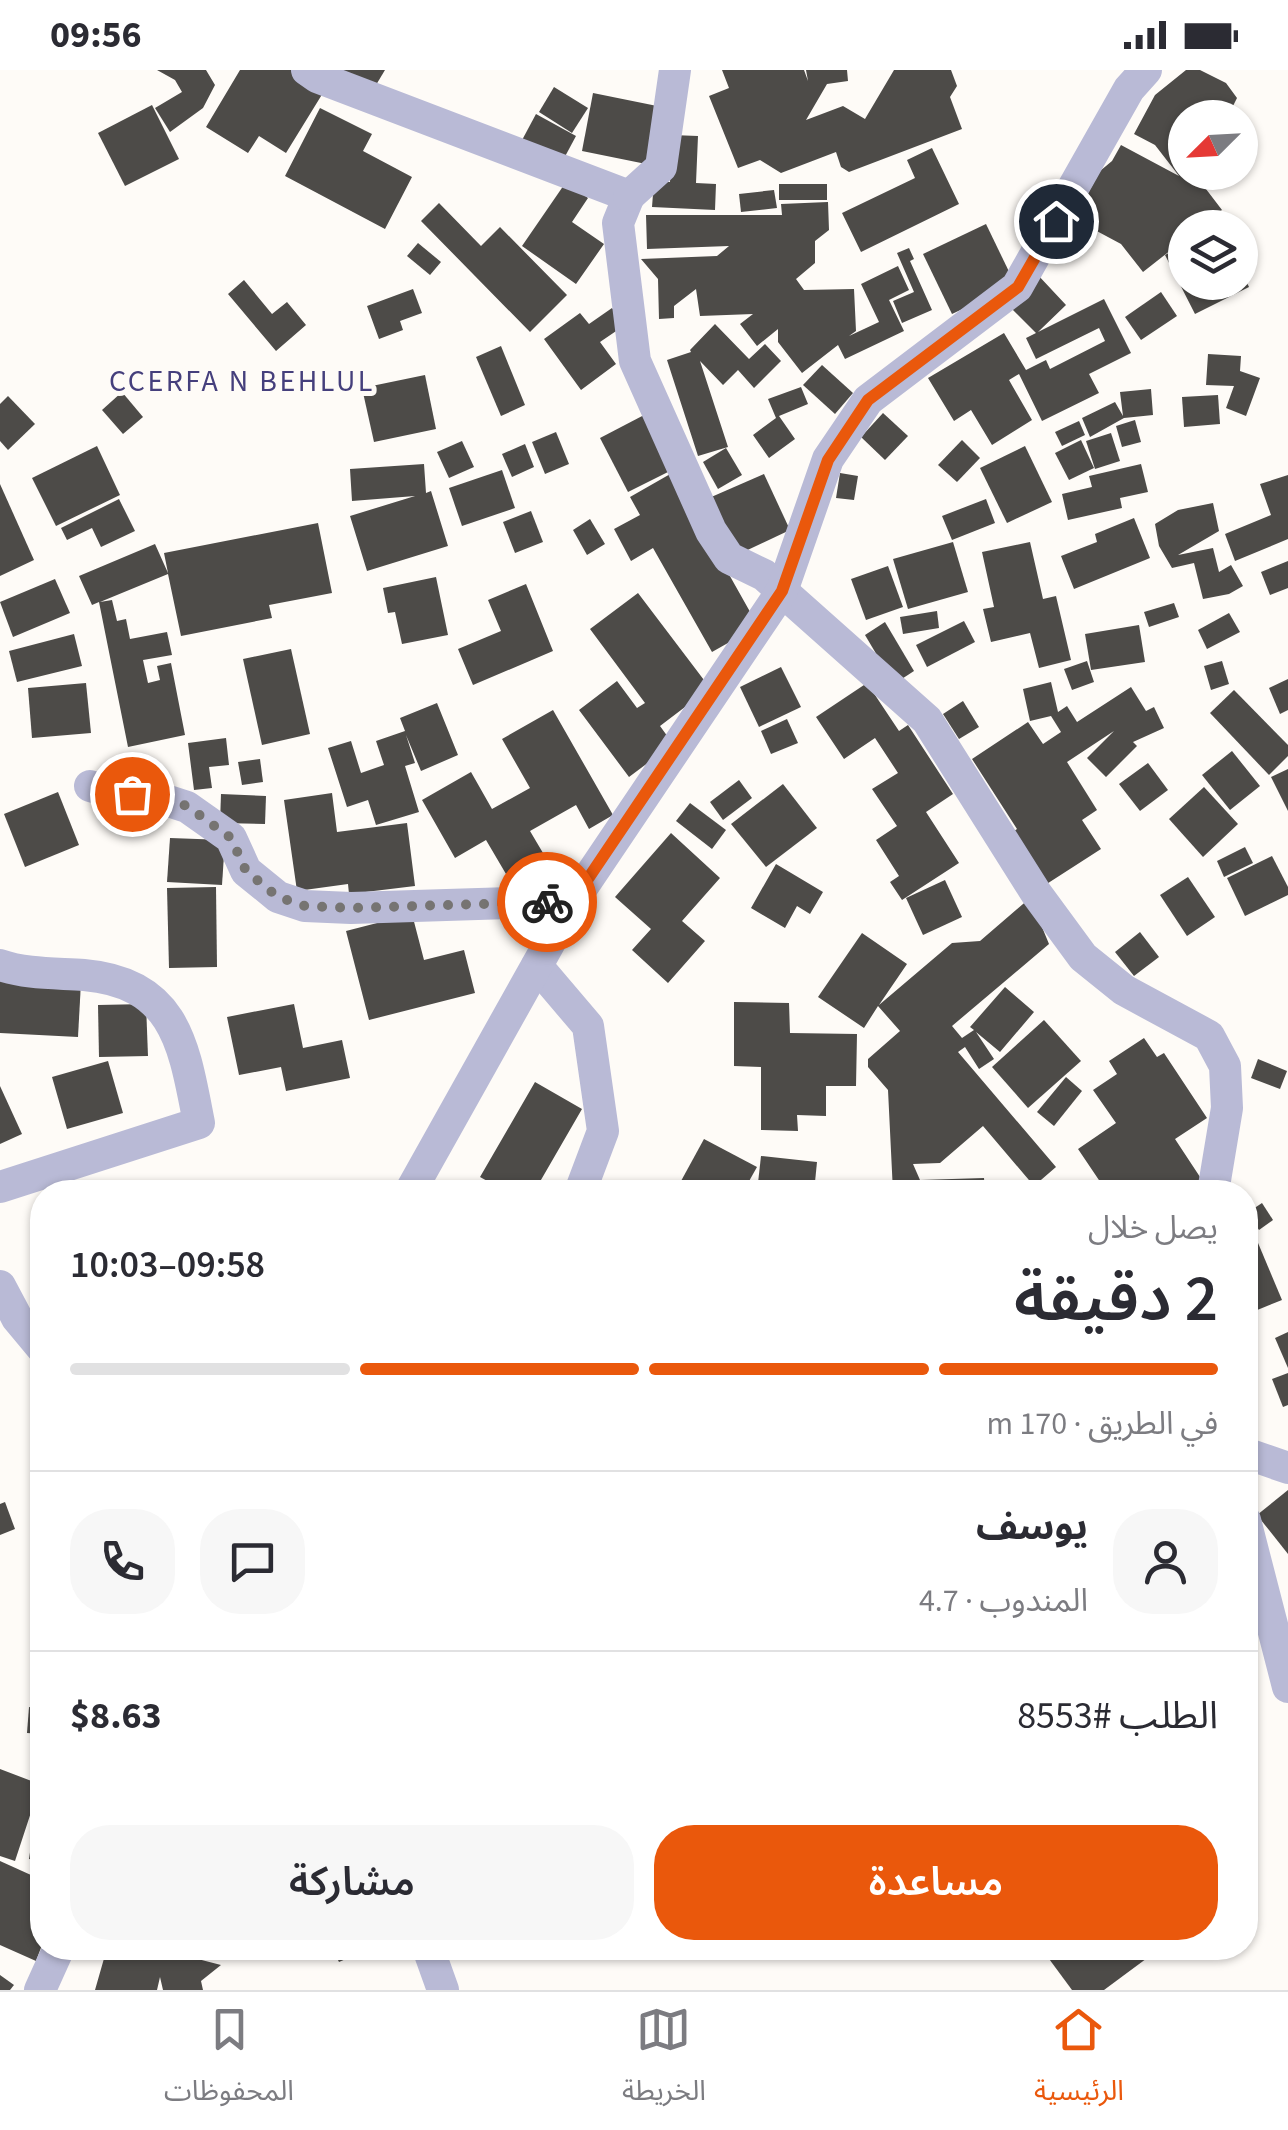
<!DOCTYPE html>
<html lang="ar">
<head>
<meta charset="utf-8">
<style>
  body { margin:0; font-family:"Source Sans 3","Noto Sans Arabic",sans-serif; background:#f7f7f7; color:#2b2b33; direction:rtl; height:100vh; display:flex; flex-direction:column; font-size:38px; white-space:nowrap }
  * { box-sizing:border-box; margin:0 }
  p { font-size:32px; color:#7c7c81 }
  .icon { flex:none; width:55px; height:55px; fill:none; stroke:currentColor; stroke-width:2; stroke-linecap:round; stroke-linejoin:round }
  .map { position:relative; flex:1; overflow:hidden; direction:ltr }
  .details { position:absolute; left:30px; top:1110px; width:1228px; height:780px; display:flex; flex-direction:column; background:#fff; border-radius:40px; box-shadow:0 2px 8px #0004; direction:rtl }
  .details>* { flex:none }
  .needle { width:65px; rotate:246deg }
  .buttons { position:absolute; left:1168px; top:30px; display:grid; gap:20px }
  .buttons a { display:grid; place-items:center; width:90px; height:90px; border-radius:50%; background:#fff; box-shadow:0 2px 8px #0004; font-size:50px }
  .pin { position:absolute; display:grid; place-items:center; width:85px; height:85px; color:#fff; margin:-42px; border:5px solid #fff; border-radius:50%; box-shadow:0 2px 10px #0007 }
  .courier { position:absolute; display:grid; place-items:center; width:100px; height:100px; margin:-50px; border:8px solid #ea580c; border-radius:50%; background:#fff; color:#222; box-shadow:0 2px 12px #0007 }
  .overview em { font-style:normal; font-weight:600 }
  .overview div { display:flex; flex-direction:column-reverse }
  .overview { display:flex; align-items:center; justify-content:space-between; height:170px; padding:0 40px }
  h1 { font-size:65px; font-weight:600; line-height:75px }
  .bar { display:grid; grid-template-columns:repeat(4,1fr); gap:15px 10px; align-content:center; height:120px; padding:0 40px }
  .bar i { height:12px; border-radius:8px; background:#e1e1e2 }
  .bar .selected { background:#ea580c }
  .bar p { grid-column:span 4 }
  .line { display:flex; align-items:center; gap:25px; padding:0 40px; border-top:2px solid #e1e1e2 }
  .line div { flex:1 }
  .round { display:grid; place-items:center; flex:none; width:105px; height:105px; border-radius:40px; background:#f7f7f7 }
  .button { display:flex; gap:20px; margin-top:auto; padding:20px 40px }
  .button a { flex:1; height:115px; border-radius:40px; background:#ea580c; color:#fff; font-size:40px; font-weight:600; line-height:115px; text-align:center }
  .button a+a { background:#f7f7f7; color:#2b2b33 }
  .status { display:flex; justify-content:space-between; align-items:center; height:70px; padding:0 50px; background:#fff; direction:ltr }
  .status svg { height:28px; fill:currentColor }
  .menu { display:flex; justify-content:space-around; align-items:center; height:140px; border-top:2px solid #e1e1e2; background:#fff; font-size:28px; color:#7c7c81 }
  .menu a { display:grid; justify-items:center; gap:5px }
  .menu .selected { color:#ea580c }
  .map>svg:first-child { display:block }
</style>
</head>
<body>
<div class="status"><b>09:56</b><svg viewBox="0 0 49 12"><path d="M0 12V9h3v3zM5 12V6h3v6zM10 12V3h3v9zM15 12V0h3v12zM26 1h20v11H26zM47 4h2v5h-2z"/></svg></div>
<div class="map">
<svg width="1288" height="1920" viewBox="0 0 1288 1920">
  <rect width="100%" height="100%" fill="#fefbf7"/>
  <g fill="#4d4b48">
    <polygon points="157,0 206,0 215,15 203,38 170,62 155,38 182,22 175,10"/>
    <polygon points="240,0 298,0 326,18 286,83 259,66 248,83 206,57"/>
    <polygon points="340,0 385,0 373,20"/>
    <polygon points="722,0 804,0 808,11 806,0 847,0 848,11 827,14 806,50 843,36 865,49 894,0 951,0 957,16 950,27 962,59 849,102 841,97 836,82 781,103 760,90 738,98 709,26 729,18"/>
    <polygon points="1186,0 1200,0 1226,13 1237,28 1227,48 1185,48 1185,102 1193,102 1222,140 1200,158 1185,158 1185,169 1143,202 1121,174 1093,159 1079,140 1100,101 1112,91 1121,75 1179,106 1155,75 1134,64 1155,25"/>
    <polygon points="554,17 588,38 572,63 539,42"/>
    <polygon points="593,23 662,37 651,95 582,81"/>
    <polygon points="152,35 179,89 125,116 98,63"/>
    <polygon points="320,38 372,64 363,81 412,107 385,159 285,106"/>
    <polygon points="536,44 576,66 561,94 521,72"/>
    <polygon points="672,65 698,66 696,113 716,114 715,140 652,137 654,111 670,112"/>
    <polygon points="932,78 959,134 861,182 842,143 915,108 907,90"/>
    <polygon points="566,112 588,128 572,152 604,174 576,214 522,176"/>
    <rect x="779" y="114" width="48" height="16"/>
    <polygon points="774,120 777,138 741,142 739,124"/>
    <polygon points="828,132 829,160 815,171 815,193 796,209 804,220 854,219 856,261 849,266 879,252 861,214 898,196 909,220 889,230 904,261 845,289 838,275 802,303 778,272 778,259 757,276 740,254 753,244 700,246 696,219 674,236 674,248 659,249 658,209 641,189 717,186 729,176 647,179 646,145 782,145 781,134"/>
    <polygon points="439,133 481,176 500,157 567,225 530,262 421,151"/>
    <polygon points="986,154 1015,214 952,244 923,184"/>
    <polygon points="418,173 441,192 430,205 407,186"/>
    <polygon points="1185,174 1185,212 1240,212 1240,198 1249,217 1195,244 1165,185"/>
    <polygon points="909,178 914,189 910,191 932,240 902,253 893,231 914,222 897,183"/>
    <polygon points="1037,204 1066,235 1038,262 1104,229 1131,283 1089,304 1099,323 1042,351 1019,304 1009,310 1032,350 992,375 971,340 954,351 928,308 1004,263 1026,300 1046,290 1050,299 1105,271 1099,258 1036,289 1026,268 1036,263 1007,234"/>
    <polygon points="244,210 272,244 287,232 306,255 276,281 228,224"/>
    <polygon points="413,219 422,243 400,251 403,260 379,269 367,236"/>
    <polygon points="1161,222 1177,246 1141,270 1125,247"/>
    <polygon points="612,238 625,255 600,272 616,294 581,320 544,269 580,243 589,254"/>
    <polygon points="715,254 749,289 765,274 781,291 754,318 738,300 723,315 700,291 728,377 698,386 667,290 691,282 690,280"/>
    <polygon points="501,276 525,335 501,346 476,287"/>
    <polygon points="1208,284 1241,286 1240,301 1260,308 1246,346 1226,338 1234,316 1206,315"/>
    <polygon points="822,295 853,323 835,344 803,315"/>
    <polygon points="425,305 436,359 374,372 362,318"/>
    <polygon points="801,317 808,334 779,346 795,369 769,388 753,365 776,348 768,329"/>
    <polygon points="1151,319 1153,345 1124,348 1090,367 1082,348 1115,332 1123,346 1120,322"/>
    <polygon points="122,322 143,347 123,364 102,340"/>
    <polygon points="1218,325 1220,354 1184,357 1182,327"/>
    <polygon points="8,326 35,354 8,380 0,371 0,334"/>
    <polygon points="883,343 908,366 885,390 861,367"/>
    <polygon points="646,344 674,399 628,422 600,368"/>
    <polygon points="1135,350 1141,372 1122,377 1116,356"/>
    <polygon points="1079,351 1085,365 1062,376 1055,362"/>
    <polygon points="556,362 569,394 545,404 532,372"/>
    <polygon points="1111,363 1120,391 1095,399 1086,371"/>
    <polygon points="962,370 980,388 957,412 938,395"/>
    <polygon points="1081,370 1094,398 1069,410 1055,383"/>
    <polygon points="462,371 474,397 449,408 437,382"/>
    <polygon points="525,374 534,397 512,407 502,384"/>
    <polygon points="97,376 120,425 56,456 32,408"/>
    <polygon points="1025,376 1052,432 1007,453 980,398"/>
    <polygon points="726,378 742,405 718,419 703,392"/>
    <polygon points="424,394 426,423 431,421 448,476 367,501 350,446 415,426 352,431 350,399"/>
    <polygon points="1141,394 1148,422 1120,428 1122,438 1068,450 1062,424 1092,417 1089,406"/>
    <polygon points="502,400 515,438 462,456 449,418"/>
    <polygon points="672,403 758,556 712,582 653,478 631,491 614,459 640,445 630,427"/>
    <polygon points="840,403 858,406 854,430 836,428"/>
    <polygon points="764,404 790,460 737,485 709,428"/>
    <polygon points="1288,405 1288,469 1235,491 1225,464 1271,445 1260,414"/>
    <polygon points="0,414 34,490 0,506"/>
    <polygon points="119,429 135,461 101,477 92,458 67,470 61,458"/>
    <polygon points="986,429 995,453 952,470 942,446"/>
    <polygon points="1213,433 1219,461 1178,485 1213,478 1219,502 1231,495 1243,516 1229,524 1203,529 1194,493 1172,498 1159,476 1155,454 1178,440"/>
    <polygon points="531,441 543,472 515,483 503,452"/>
    <polygon points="1134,448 1150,488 1074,519 1061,486 1097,472 1095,464"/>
    <polygon points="590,449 605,474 587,485 573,460"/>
    <polygon points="318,453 332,523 269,535 272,548 181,566 168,504 100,532 112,530 117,551 126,549 130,569 167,562 172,585 143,590 148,613 160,610 157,596 171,593 185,665 128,677 99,532 92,535 79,506 155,474 168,503 164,483"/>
    <polygon points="953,472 968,522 908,539 893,489"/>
    <polygon points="1030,472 1043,529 1056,526 1071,590 1039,598 1030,563 991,572 983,539 994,537 982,482"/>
    <polygon points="1288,491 1288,518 1270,525 1261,502"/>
    <polygon points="888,496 903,537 866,550 851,509"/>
    <polygon points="436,507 448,565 402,574 395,542 388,543 383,518"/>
    <polygon points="55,509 70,543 13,567 0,532"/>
    <polygon points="526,514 553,581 473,615 458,579 501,561 488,530"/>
    <polygon points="638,523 710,618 660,656 673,674 629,707 579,640 617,611 637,638 645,633 590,559"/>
    <polygon points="1174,533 1179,547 1149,557 1144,542"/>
    <polygon points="937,541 939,558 903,564 900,547"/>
    <polygon points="1229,543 1240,562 1207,579 1198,560"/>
    <polygon points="964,551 975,572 927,597 916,575"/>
    <polygon points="885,552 914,601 894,614 865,565"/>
    <polygon points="1139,555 1145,592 1091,600 1085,564"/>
    <polygon points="74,564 82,596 17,612 9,581"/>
    <polygon points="291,579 310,664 262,675 243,589"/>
    <polygon points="1087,591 1094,612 1072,620 1064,599"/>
    <polygon points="1222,591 1229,614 1211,620 1204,596"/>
    <polygon points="781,597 801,637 759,657 740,617"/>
    <polygon points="1288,609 1288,640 1280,644 1269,618"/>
    <polygon points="1051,612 1058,642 1067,636 1077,652 1131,617 1146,641 1154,637 1164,658 1133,672 1137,676 1106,707 1087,688 1114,661 1067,692 1097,740 1082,750 1101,779 1042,817 1008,765 1017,759 972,689 1028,652 1043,674 1061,662 1051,646 1030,651 1023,619"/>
    <polygon points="86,613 91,663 32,668 28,618"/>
    <polygon points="867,613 899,661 908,655 953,724 926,742 959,793 902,830 890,812 899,806 876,770 897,756 872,719 898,703 875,668 844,689 816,647"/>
    <polygon points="1234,620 1288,675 1288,686 1269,705 1210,643"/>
    <polygon points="963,631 979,657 959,669 943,644"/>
    <polygon points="437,633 458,685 421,701 406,665 415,693 405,696 419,742 376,755 368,730 347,737 328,678 351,671 361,703 384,695 376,671 405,661 400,648"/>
    <polygon points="553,640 613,745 589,759 576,735 530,761 543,783 506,804 486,770 455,788 422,730 471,702 492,739 530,718 502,669"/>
    <polygon points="787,649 798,673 771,684 761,661"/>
    <polygon points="226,668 229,695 209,697 212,718 194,720 188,673"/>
    <polygon points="1232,681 1260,716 1230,740 1202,705"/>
    <polygon points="260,689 263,712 242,715 238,692"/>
    <polygon points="1148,693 1168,720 1140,741 1119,714"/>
    <polygon points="1288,699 1288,741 1271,707"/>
    <polygon points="739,710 752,728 723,750 710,732"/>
    <polygon points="783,714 817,758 766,797 731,754"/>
    <polygon points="1204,717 1238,754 1203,787 1169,749"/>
    <polygon points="58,722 79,775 25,797 4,744"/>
    <polygon points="332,723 337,762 407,753 415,816 349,824 348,814 297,821 284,730"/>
    <polygon points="221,724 266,726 265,754 220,753"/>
    <rect x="140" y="731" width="18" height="27"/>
    <polygon points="690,733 726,760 712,779 676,751"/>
    <polygon points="671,763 720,808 682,851 705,871 668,913 632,880 651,859 615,827"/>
    <polygon points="170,768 225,770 222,815 167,812"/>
    <polygon points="1245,777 1253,793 1224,807 1217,791"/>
    <polygon points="1272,786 1288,817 1288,825 1245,846 1227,808"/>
    <polygon points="776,794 823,822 810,844 797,836 785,858 751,838"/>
    <polygon points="1188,807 1215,847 1187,866 1160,825"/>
    <polygon points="945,810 962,847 923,865 906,828"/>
    <polygon points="216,817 217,897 169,898 167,818"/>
    <polygon points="1030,828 1049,874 952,956 962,968 974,960 970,957 1005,917 1034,942 1000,982 976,962 994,989 979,999 965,977 958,982 1056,1097 1034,1116 983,1056 940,1093 913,1094 920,1110 984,1108 985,1122 923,1122 921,1117 893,1122 888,1020 868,997 868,989 900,961 878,936 864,958 818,927 862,863 907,894 879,935 952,873 980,871"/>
    <polygon points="412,844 424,890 464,880 475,923 369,950 346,861"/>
    <polygon points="1140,862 1159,887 1134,906 1115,882"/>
    <polygon points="0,907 81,912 78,967 0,963"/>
    <polygon points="734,932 789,933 790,963 857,964 856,1016 826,1016 826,1046 797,1045 798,1061 761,1060 761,997 734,996"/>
    <polygon points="146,934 148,986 99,987 98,935"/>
    <polygon points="294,934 303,978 342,970 350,1008 286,1021 281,997 239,1005 227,947"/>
    <polygon points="1044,950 1081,991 1028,1038 992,997"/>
    <polygon points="1144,968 1157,987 1164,983 1207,1048 1175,1069 1202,1110 1182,1122 1107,1122 1078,1079 1116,1053 1093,1020 1117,1004 1109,991"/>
    <polygon points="1258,989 1287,1001 1280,1019 1251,1008"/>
    <polygon points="108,991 123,1043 67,1059 52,1007"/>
    <polygon points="1066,1007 1082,1021 1054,1056 1037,1042"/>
    <polygon points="535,1012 582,1039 534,1122 498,1122 500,1118 480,1107"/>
    <polygon points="0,1016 22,1064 0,1074"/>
    <polygon points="704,1069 757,1097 743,1122 675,1122"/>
    <polygon points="761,1086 817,1092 814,1122 757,1122"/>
    <polygon points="1262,1133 1273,1150 1259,1160 1247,1143"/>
    <polygon points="1253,1161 1282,1230 1245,1245 1245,1164"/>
    <polygon points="1288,1262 1288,1298 1275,1268"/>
    <polygon points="1288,1303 1288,1335 1283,1337 1272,1309"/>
    <polygon points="1288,1420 1288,1484 1257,1445"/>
    <polygon points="5,1432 15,1459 0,1465 0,1434"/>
    <polygon points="34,1584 42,1584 42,1633 36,1633"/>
    <polygon points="29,1637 42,1639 42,1664 27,1663"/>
    <polygon points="0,1699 42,1715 42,1791 29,1789 40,1715 15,1791 0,1786"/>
    <polygon points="0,1791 42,1810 42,1875 36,1891 0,1875"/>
    <polygon points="107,1878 192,1878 194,1888 221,1895 201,1911 203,1920 163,1920 160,1907 157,1920 95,1920"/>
    <polygon points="332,1878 371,1878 339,1892"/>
    <polygon points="1041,1878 1156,1878 1158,1880 1104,1920 1072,1920"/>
    <polygon points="0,1905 14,1915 10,1920 0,1920"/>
  </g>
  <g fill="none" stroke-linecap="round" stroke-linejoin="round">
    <g stroke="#b9bad6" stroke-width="32">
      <polyline points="307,0 317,7 629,126 618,153 635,291 711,461 729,488 764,505 927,650 1036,823 1083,887 1124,920 1209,966 1225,996 1227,1038 1213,1122"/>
      <polyline points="629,126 661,97 675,0"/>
      <polyline points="90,716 110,722 153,726 187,737 231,768 246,801 278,827 305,836 351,838 573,831"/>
      <path d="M0 895C25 904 57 903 84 905 177 913 184 977 199 1053L0 1117"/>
      <polyline points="537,896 588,956 603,1061 580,1122"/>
      <polyline points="410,1122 573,831 782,521 828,389 868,330 1017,217 1129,19 1146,0"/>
      <polyline points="0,1216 17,1248 42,1278"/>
      <polyline points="1245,1383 1288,1398"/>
      <polyline points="1245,1450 1288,1617"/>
      <polyline points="428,1878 443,1920"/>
      <polyline points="40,1920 59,1878"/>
    </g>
  </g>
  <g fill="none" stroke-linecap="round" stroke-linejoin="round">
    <polyline stroke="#767472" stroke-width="10" stroke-dasharray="0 18" points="132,724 153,726 187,736 231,768 246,801 278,827 305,836 351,838 547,832"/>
    <polyline stroke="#ea580c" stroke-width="12" points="547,832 573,831 782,521 828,390 868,330 1018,217 1056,151"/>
  </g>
  <g text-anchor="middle" stroke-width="10" stroke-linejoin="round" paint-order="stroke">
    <g font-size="30" letter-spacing="2.5" fill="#453f7c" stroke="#fefbf7">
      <text x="242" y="321">CCERFA N BEHLUL</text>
    </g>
  </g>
</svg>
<div class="buttons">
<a><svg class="needle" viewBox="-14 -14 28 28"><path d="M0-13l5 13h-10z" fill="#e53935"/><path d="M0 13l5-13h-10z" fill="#7c7c81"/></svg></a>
<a><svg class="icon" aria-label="layers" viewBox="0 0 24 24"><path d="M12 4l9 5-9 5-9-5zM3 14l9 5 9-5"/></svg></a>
</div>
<div class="pin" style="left:132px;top:724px;background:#ea580c"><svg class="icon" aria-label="bag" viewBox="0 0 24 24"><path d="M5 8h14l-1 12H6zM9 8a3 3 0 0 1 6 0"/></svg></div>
<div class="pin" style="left:1056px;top:151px;background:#1f2937"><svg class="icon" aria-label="home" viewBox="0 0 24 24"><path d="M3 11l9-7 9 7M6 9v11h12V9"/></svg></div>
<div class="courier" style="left:547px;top:832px"><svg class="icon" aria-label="bike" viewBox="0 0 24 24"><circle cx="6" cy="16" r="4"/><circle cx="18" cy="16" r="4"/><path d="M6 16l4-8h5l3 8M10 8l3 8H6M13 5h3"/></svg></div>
<section class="details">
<div class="overview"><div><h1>2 دقيقة</h1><p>يصل خلال</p></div><em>09:58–10:03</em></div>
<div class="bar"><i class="selected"></i><i class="selected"></i><i class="selected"></i><i></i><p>في الطريق · 170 m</p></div>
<div class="line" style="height:180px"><a class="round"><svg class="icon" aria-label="person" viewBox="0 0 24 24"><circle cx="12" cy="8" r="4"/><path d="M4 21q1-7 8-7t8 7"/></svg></a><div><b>يوسف</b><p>المندوب · 4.7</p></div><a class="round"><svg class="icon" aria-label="chat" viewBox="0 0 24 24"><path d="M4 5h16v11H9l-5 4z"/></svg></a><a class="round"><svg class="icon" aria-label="phone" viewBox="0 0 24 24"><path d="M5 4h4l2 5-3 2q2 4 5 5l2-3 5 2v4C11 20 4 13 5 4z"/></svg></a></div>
<div class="line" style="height:130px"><div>الطلب #8553</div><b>$8.63</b></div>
<div class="button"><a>مساعدة</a><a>مشاركة</a></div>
</section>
</div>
<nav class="menu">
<a class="selected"><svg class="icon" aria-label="home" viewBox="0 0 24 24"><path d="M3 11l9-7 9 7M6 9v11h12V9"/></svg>الرئيسية</a>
<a><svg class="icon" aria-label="map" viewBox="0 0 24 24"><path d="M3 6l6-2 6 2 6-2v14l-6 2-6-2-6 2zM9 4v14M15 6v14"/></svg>الخريطة</a>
<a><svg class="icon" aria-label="saved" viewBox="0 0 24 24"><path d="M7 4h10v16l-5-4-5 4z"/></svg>المحفوظات</a>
</nav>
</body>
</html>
